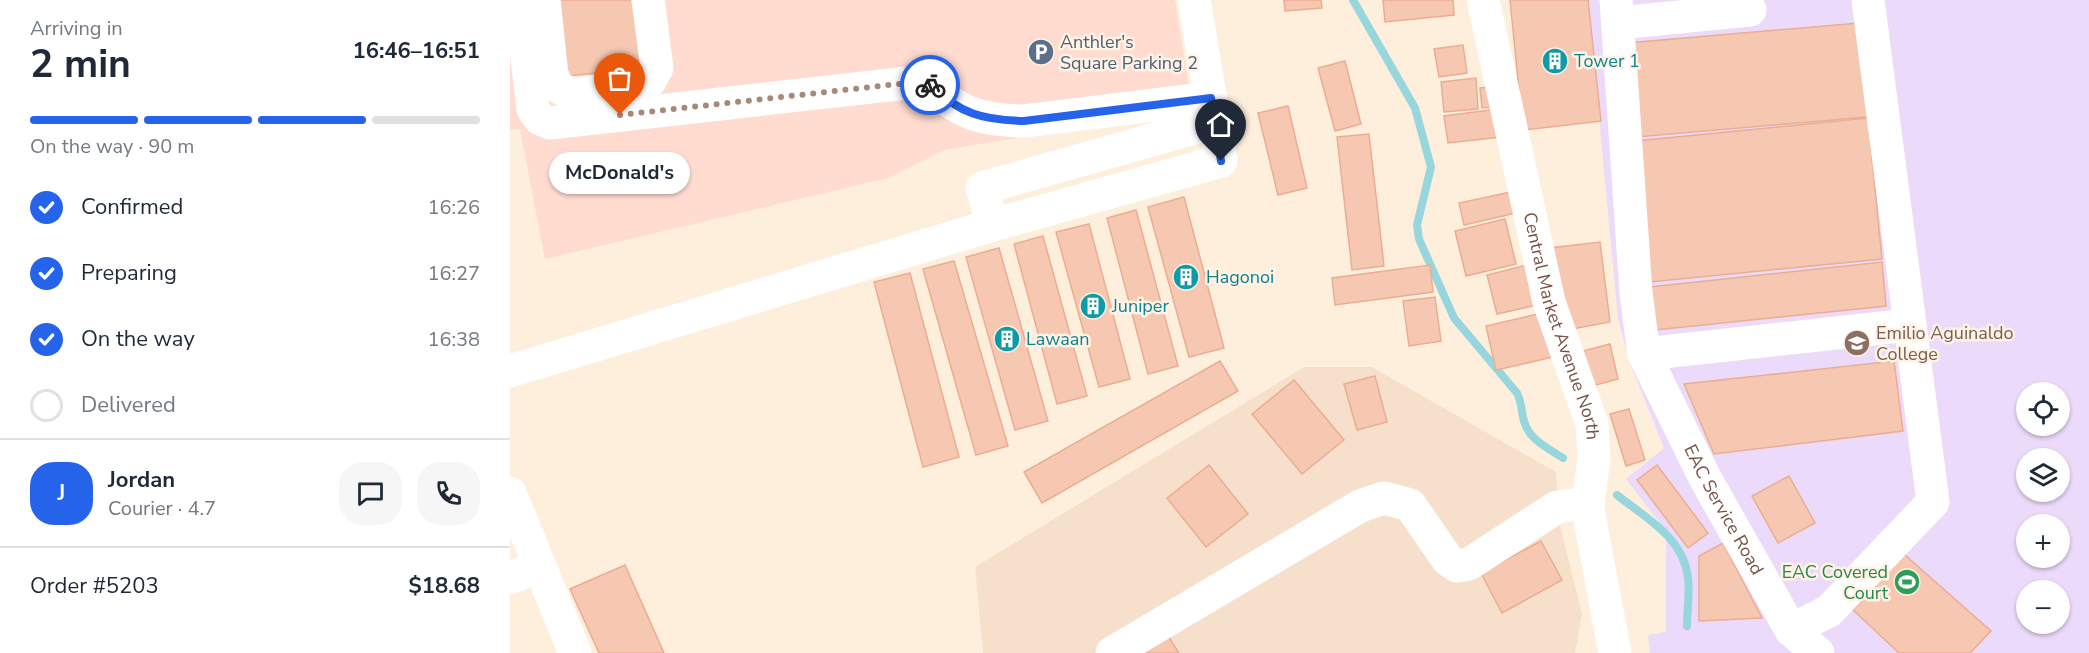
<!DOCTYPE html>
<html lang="en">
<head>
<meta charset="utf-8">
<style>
  body { margin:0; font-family:"Nunito Sans",sans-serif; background:#f6f6f7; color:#1f2937; height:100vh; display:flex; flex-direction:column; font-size:22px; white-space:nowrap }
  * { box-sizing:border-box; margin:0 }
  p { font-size:20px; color:#747a83 }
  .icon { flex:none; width:33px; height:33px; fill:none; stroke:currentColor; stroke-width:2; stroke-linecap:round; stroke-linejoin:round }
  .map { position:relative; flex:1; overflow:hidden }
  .side { display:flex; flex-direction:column; background:#fff; width:510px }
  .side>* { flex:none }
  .tools { position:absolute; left:1506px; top:382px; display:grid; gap:12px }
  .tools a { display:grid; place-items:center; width:54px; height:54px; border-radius:50%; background:#fff; box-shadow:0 2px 4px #0004; font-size:30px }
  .pin { position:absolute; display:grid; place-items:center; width:51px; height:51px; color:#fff; margin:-62px -26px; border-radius:50% 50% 50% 0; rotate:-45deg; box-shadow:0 0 6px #0007 }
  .pin .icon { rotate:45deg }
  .courier { position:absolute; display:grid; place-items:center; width:60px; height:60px; margin:-30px; border:4px solid #2563eb; border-radius:50%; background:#fff; color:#222; box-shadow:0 2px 8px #0007 }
  .bubble { position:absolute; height:42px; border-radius:21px; background:#fff; box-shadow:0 2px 4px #0004; font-size:20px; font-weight:700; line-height:42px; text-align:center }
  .summary em { font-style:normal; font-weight:700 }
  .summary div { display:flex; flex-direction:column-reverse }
  .summary { display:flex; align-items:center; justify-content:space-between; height:102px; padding:0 30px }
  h1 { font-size:39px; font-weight:700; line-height:45px }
  .bar { display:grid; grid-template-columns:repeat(4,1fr); gap:9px 6px; align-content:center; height:72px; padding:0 30px }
  .bar i { height:8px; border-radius:4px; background:#e0e1e3 }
  .bar .active { background:#2563eb }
  .bar p { grid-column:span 4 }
  .line { display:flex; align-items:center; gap:15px; padding:0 30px; border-top:2px solid #e0e1e3 }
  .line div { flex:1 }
  .round { display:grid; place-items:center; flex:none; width:63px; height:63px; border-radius:24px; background:#f6f6f7 }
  ol { padding:0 30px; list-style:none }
  li { display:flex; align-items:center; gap:18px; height:66px }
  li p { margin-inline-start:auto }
  li .icon { padding:6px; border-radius:50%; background:#2563eb; color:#fff; stroke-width:4 }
  li:last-child { color:#747a83 }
  li i { width:33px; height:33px; border:3px solid #e0e1e3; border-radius:50% }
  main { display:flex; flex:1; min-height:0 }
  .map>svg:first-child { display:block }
</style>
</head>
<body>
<main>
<section class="side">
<div class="summary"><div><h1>2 min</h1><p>Arriving in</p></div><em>16:46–16:51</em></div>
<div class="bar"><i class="active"></i><i class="active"></i><i class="active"></i><i></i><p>On the way · 90 m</p></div>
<ol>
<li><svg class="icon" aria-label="check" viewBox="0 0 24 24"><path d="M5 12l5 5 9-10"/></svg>Confirmed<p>16:26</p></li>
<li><svg class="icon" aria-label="check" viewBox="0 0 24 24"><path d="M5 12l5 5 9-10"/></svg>Preparing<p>16:27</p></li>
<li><svg class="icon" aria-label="check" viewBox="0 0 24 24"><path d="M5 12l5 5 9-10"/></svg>On the way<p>16:38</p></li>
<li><i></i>Delivered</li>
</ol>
<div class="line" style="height:108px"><b class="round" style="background:#2563eb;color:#fff">J</b><div><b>Jordan</b><p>Courier · 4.7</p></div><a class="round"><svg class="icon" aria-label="chat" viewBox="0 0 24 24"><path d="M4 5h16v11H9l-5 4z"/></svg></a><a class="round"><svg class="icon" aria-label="phone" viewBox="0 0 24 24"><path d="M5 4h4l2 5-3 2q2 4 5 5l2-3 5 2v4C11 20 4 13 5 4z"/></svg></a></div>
<div class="line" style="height:78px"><div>Order #5203</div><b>$18.68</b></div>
</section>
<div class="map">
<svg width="1579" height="653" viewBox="0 0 1579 653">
  <rect width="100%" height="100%" fill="#feefdd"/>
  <polygon fill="#f6e0cb" points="794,367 862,367 1046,472 1049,521 1072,614 1065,653 473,653 465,567"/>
  <polygon fill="#ffdbd0" points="0,0 665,0 682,108 434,150 378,178 35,259 10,129 0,130"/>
  <path fill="#ecdafa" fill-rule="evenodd" d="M1078 0H1579V653H1140L1138 635 1156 632V531L1116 479 1154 448 1121 366 1108 319ZM1516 393H1550V426H1516ZM1516 459H1550V492H1516ZM1516 525H1550V558H1516ZM1516 591H1550V624H1516Z"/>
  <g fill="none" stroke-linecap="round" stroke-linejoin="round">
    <g stroke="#96d6dc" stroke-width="8">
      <path d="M843 0 905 108 921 167 907 225 909 239 944 318 1007 393C1012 403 1011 411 1014 421 1019 440 1038 448 1053 458"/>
      <path d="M1107 495C1136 518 1174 538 1178 578 1180 594 1177 610 1177 626"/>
    </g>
  </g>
  <g fill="#f6c8b2" stroke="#eaad91" stroke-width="1.5">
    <polygon points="49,0 130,0 137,68 56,76"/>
    <polygon points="774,0 811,0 812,8 775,11"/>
    <polygon points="873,0 943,0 944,15 875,22"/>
    <polygon points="1000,0 1078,0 1091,121 1013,130"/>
    <polygon points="1349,23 1357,117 1126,137 1117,43"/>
    <polygon points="953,45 957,73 929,77 924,49"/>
    <polygon points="835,61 851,124 825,131 808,68"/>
    <polygon points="966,78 968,109 934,112 931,82"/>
    <polygon points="981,87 983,107 972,108 970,88"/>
    <polygon points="778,106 797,188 768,195 748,113"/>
    <polygon points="987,109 991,137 938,143 934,116"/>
    <polygon points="1358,118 1372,259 1140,282 1126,141"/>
    <polygon points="859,134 874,266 842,270 827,137"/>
    <polygon points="1001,192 1006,213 954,225 949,203"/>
    <polygon points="674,197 714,348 679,357 638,207"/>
    <polygon points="626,210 668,366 638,374 597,218"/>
    <polygon points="995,219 1006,264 956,276 945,231"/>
    <polygon points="579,224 620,379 589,387 546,232"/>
    <polygon points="533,236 577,396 547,404 504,244"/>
    <polygon points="1090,242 1100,322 1057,330 1031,249"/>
    <polygon points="489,248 538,421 505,430 456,257"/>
    <polygon points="444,261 498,446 466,455 413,269"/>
    <polygon points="1372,262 1376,306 1145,330 1140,287"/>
    <polygon points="920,265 923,292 825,305 822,278"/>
    <polygon points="1017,265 1027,305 987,314 977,275"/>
    <polygon points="400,273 449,457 413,467 364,282"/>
    <polygon points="925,297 931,341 899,346 893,301"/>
    <polygon points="1032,313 1043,357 986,370 976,326"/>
    <polygon points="1100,344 1108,379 1082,386 1073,351"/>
    <polygon points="710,361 728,391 532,503 514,472"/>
    <polygon points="1384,361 1393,431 1204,454 1174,384"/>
    <polygon points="865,376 877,422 847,430 834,384"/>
    <polygon points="784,380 834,440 792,474 742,414"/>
    <polygon points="1119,409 1135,460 1116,466 1100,414"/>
    <polygon points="699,465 738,514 696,547 657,498"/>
    <polygon points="1147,465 1198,533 1178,548 1127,480"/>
    <polygon points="1279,476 1305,523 1268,543 1242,496"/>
    <polygon points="1031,541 1052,580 992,613 971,573"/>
    <polygon points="1213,543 1252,618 1189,621 1189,556"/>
    <polygon points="1394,554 1481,631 1460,653 1389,653 1343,610"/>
    <polygon points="115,565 154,653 89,653 60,589"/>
    <polygon points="655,631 669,653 620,653"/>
  </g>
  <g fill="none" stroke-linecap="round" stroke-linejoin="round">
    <g stroke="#fff" stroke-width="33">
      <path d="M10 0 23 109 30 119 40 123 415 81C449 113 467 120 514 121L701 98"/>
      <polyline points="34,0 42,75 48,87 61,94 127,88 140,81 147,68 138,0"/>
      <path id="s1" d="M973 0 1039 302 1082 424 1084 458 1078 503 1079 515 1105 653"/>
      <path id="s2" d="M1106 0 1126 293 1134 354 1195 478 1281 630 1308 653"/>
      <polyline points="1108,23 1240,10"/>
      <polyline points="483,225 472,188 705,122"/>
      <polyline points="1134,354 1399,325"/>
      <polyline points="0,371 483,225 711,161 684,0"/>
      <polyline points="0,493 65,653"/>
      <polyline points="0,578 28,566"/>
      <polyline points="1281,630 1319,611 1423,502 1358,0"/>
      <polyline points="602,653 850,506 874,498 900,505 938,560 947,566 959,564 1047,507 1078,503"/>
    </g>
  </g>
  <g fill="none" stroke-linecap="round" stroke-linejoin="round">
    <polyline stroke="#a6897a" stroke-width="6" stroke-dasharray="0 10.8" points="110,115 415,81 420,85"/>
    <path stroke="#2563eb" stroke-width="8" d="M420 85C450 114 473 120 514 121L701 98 711 161"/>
  </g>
  <defs>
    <symbol id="parking-disc" viewBox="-11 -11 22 22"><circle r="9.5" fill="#5c6f8a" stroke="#fff3e5"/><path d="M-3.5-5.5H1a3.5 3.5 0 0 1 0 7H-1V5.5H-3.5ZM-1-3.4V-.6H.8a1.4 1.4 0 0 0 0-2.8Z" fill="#fff"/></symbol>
    <symbol id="building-disc" viewBox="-11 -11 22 22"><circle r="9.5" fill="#0f9aa8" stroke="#fff3e5"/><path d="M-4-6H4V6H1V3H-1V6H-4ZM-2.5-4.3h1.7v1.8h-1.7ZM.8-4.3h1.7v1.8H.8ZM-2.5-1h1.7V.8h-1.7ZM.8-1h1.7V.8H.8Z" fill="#fff"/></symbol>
    <symbol id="university-disc" viewBox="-11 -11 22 22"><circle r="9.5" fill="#8d6e63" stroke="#fff3e5"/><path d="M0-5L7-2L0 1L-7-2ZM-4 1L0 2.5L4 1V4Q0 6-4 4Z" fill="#fff"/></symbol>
    <symbol id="stadium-disc" viewBox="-11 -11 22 22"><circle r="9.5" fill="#2e9e5b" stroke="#fff3e5"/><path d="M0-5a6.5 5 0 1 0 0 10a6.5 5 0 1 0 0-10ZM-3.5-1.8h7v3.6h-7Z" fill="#fff"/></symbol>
  </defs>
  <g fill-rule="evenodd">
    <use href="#parking-disc" x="516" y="37" width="30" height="30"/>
    <use href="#building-disc" x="1030" y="46" width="30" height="30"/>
    <use href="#building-disc" x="661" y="262" width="30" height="30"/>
    <use href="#building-disc" x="568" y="291" width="30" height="30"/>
    <use href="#building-disc" x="482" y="324" width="30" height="30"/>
    <use href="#university-disc" x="1332" y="328" width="30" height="30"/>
    <use href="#stadium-disc" x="1382" y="567" width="30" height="30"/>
  </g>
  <g text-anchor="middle" stroke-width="5" stroke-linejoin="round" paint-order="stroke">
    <g font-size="18" fill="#4e5e75" stroke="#fff3e5" text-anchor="start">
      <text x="550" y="48">Anthler's<tspan x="550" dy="21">Square Parking 2</tspan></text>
    </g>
    <g font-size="18" fill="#0d838f" stroke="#fff3e5" text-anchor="start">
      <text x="1064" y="67">Tower 1</text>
      <text x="696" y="283">Hagonoi</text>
      <text x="602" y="312">Juniper</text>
      <text x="516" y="345">Lawaan</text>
    </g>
    <g font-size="18" fill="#765244" stroke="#fff3e5">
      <text dy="6" stroke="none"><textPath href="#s1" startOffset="336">Central Market Avenue North</textPath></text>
      <text dy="6" stroke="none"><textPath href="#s2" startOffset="530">EAC Service Road</textPath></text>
    </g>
    <g font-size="18" fill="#785e54" stroke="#fff3e5" text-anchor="start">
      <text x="1366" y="339">Emilio Aguinaldo<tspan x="1366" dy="21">College</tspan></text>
    </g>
    <g font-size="18" fill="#27864d" stroke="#fff3e5" text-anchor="end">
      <text x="1378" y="578">EAC Covered<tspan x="1378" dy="21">Court</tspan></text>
    </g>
  </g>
</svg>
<div class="tools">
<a><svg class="icon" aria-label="locate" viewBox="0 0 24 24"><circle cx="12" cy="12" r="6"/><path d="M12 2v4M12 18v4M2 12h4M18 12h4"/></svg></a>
<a><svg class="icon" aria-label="layers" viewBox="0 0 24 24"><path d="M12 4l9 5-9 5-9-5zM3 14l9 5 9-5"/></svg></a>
<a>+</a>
<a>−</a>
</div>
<div class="pin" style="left:110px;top:115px;background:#ea580c"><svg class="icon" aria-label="bag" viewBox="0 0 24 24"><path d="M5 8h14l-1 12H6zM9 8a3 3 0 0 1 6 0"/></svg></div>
<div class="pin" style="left:711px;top:161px;background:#1f2937"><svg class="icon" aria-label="home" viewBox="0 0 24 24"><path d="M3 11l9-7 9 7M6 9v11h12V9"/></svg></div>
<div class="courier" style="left:420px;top:85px"><svg class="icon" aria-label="bike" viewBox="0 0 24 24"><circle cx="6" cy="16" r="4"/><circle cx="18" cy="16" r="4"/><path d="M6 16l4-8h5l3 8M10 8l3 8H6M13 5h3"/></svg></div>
<div class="bubble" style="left:39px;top:152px;width:141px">McDonald's</div>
</div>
</main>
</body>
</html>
